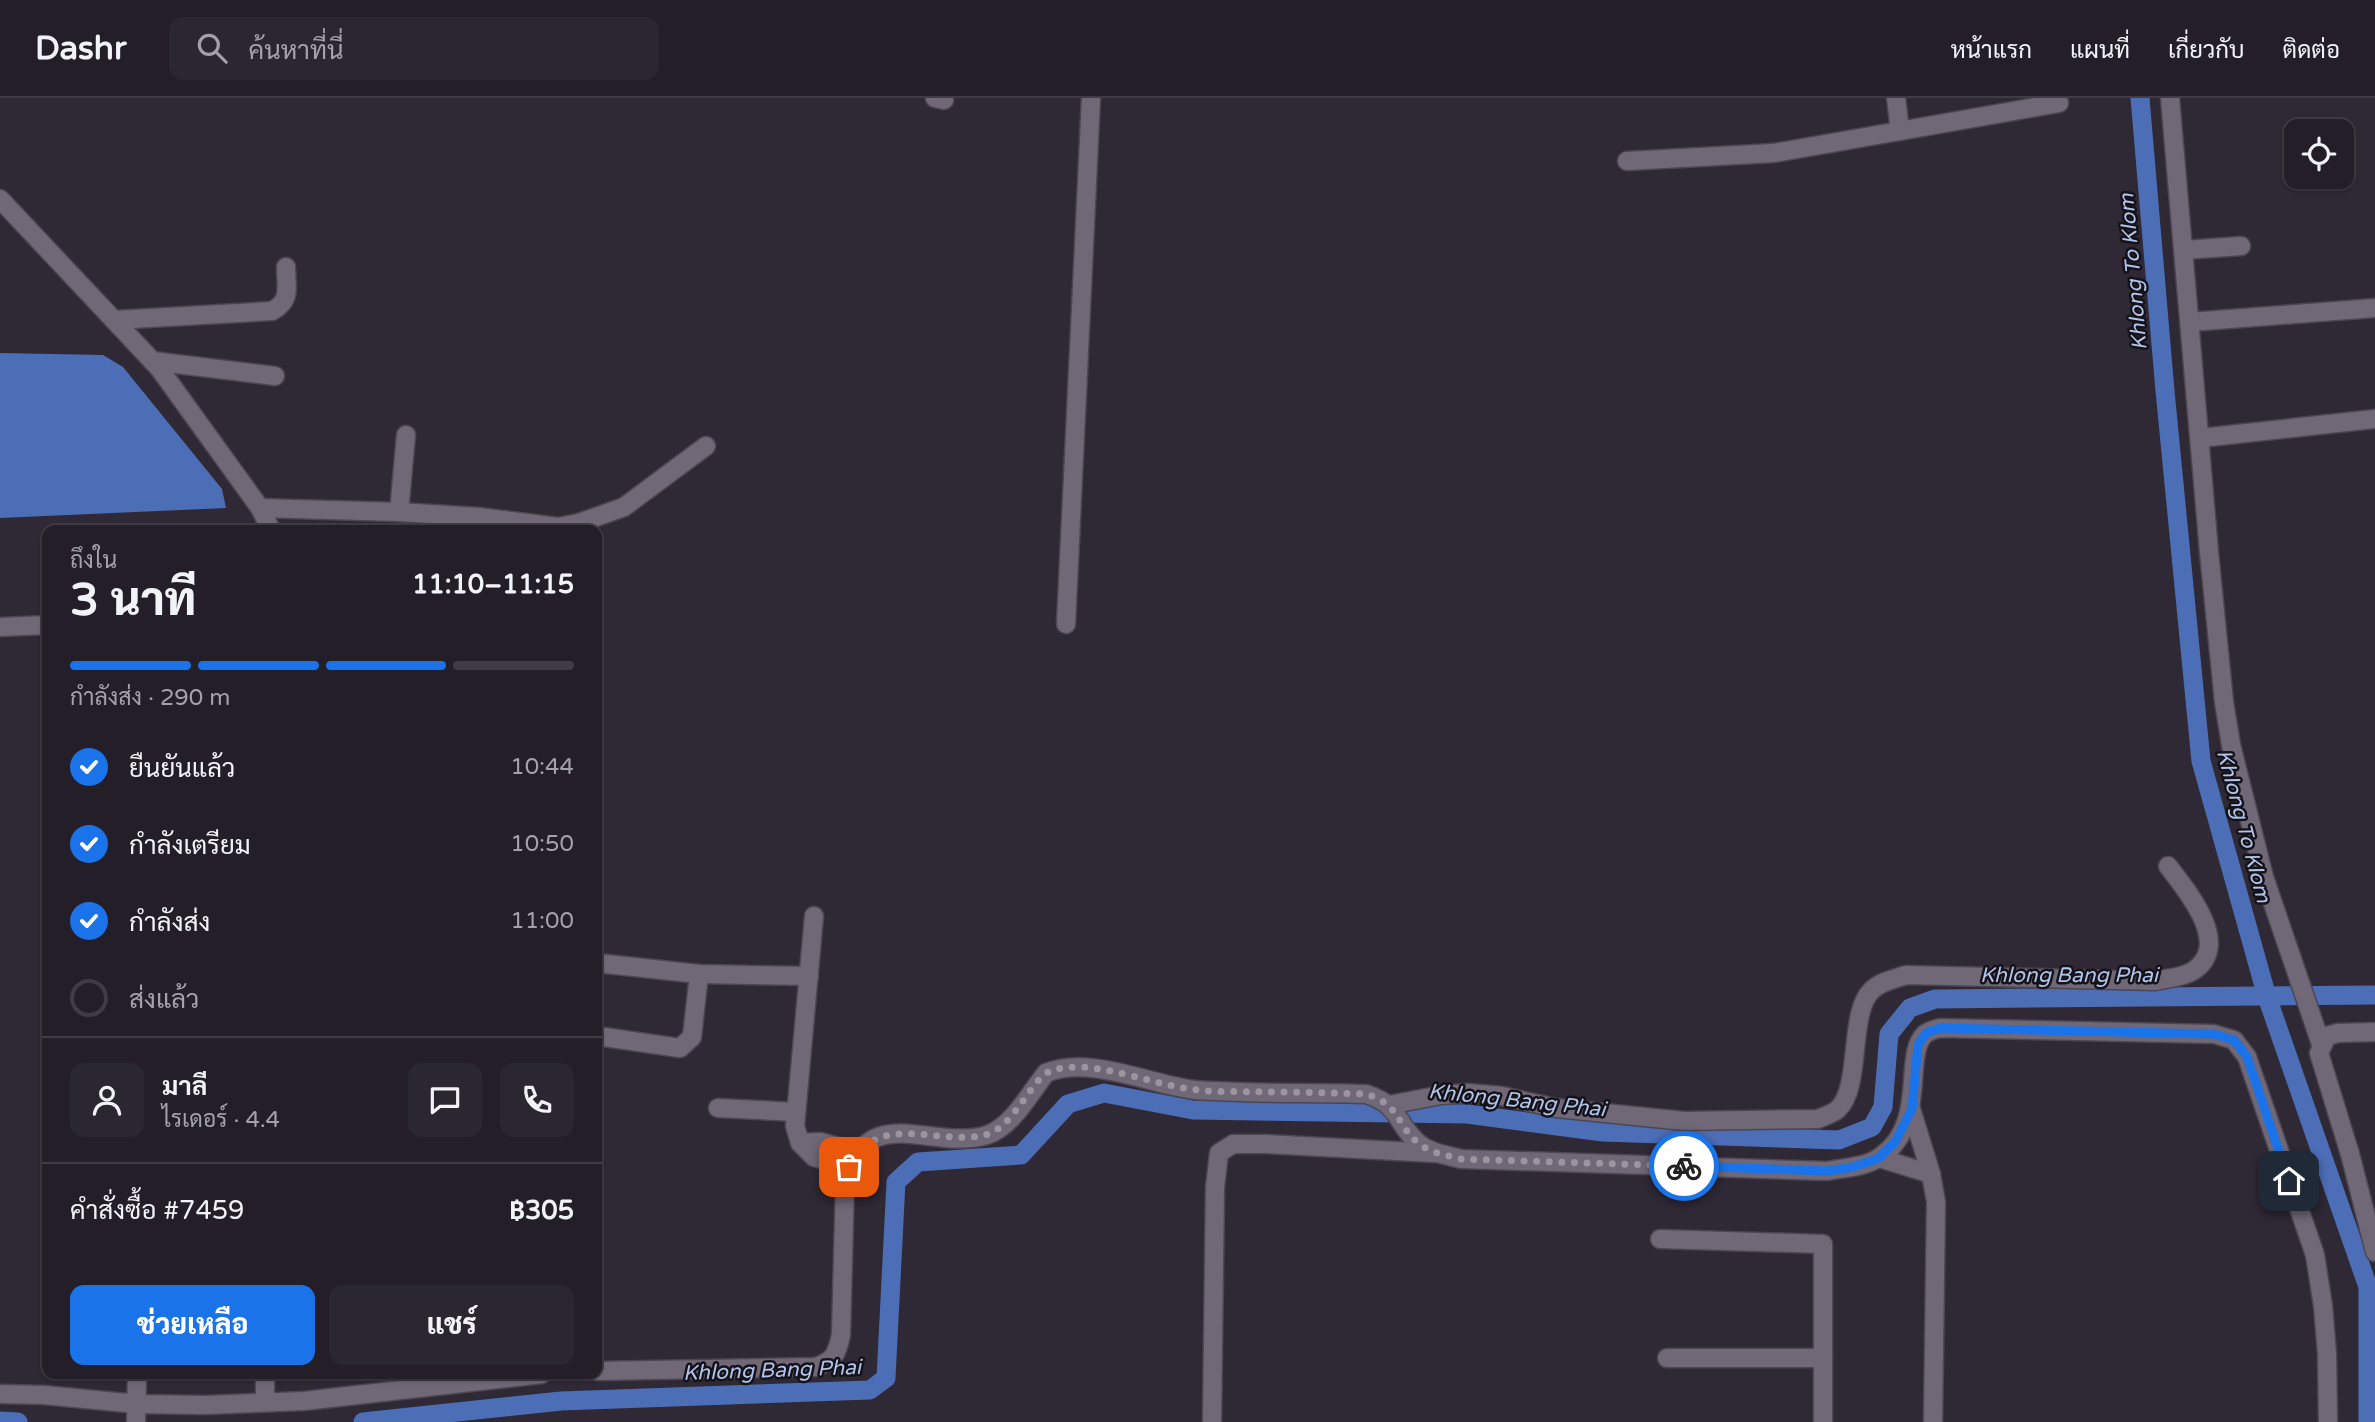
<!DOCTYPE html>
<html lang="th">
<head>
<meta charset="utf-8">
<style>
  body { margin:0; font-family:"Varela Round",Sarabun,sans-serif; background:#2b2730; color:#f1f3f6; height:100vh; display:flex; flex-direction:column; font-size:26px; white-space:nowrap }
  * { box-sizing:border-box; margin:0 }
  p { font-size:23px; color:#a3a2a8 }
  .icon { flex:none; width:38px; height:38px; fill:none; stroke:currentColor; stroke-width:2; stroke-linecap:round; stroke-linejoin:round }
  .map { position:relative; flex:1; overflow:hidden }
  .side { position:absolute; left:42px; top:427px; width:560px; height:854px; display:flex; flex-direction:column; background:#231e28; border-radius:14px; box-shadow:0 2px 5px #0004,0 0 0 2px #403c45 }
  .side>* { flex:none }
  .fabs { position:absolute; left:2284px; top:21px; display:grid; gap:14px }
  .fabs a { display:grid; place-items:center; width:70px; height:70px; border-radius:14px; background:#231e28; box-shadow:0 2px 5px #0004,0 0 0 2px #403c45; font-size:35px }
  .pin { position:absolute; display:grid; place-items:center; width:60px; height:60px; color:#fff; margin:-30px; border-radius:14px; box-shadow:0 4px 10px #0006 }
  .courier { position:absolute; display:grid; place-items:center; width:70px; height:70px; margin:-35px; border:5px solid #1a73e8; border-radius:50%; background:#fff; color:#222; box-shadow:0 2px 9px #0007 }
  .headline em { font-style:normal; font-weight:800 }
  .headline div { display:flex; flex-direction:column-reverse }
  .headline { display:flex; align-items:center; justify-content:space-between; height:119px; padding:0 28px }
  h1 { font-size:46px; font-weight:800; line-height:52px }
  .bar { display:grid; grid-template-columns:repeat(4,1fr); gap:10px 7px; align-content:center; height:84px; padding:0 28px }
  .bar i { height:9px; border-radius:5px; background:#403c45 }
  .bar .selected { background:#1a73e8 }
  .bar p { grid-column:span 4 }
  .line { display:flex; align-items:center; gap:18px; padding:0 28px; border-top:2px solid #403c45 }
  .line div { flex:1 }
  .round { display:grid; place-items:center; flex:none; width:74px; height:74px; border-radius:14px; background:#2b2730 }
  ol { padding:0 28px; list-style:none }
  li { display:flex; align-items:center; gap:21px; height:77px }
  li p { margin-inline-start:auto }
  li .icon { padding:7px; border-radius:50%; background:#1a73e8; color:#fff; stroke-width:4 }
  li:last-child { color:#a3a2a8 }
  li i { width:38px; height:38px; border:4px solid #403c45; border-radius:50% }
  .cta { display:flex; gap:14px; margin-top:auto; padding:14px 28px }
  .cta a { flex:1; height:80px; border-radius:14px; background:#1a73e8; color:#fff; font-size:28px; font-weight:800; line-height:80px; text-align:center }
  .cta a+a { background:#2b2730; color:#f1f3f6 }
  header { display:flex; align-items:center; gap:42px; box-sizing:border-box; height:98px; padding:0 35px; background:#231e28; border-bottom:2px solid #403c45 }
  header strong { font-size:33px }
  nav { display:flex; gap:38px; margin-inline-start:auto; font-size:24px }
  .search { width:490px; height:63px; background:#2b2730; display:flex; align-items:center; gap:18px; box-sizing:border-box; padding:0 24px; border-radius:14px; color:#a3a2a8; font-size:26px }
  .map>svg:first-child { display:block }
</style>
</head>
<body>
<header>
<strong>Dashr</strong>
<div class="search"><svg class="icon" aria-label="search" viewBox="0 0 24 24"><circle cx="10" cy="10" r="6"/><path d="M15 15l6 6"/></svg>ค้นหาที่นี่</div>
<nav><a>หน้าแรก</a><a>แผนที่</a><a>เกี่ยวกับ</a><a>ติดต่อ</a></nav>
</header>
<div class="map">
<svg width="2375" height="1324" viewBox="0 0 2375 1324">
  <rect width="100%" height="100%" fill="#2f2835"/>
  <polygon fill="#4c6eb7" points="0,255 103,257 123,269 222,391 226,410 0,420"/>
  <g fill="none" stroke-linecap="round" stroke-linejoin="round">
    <g stroke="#4c6eb7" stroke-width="19">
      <polyline points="2140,0 2165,293 2201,663 2267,899 2368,1189 2368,1324"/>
      <polyline points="0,1323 18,1324"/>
      <polyline points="363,1324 561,1303 870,1292 886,1280 896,1084 918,1064 1021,1057 1068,1006 1104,995 1193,1012 1467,1016 1603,1034 1839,1042 1872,1029 1883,1009 1889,936 1910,910 1935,901 2375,897"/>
    </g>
    <defs>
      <g id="minor">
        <polyline points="935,0 944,2"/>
        <polyline points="1896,0 1900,33"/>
        <polyline points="2170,0 2209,454 2224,604 2231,647 2264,779 2321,946"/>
        <polyline points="1627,63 1774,55 2059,5"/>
        <polyline points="0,101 159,270 260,410 271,432"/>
        <polyline points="2184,152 2241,148"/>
        <path d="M114 222 272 213C292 202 286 190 286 169"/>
        <polyline points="2190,224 2375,210"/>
        <polyline points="152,263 275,278"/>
        <polyline points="2200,340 2375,321"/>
        <polyline points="260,410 399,414 479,419 558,429 579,425 624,409 706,348"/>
        <polyline points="399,414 406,337"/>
        <polyline points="1066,526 1091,0"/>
        <polyline points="0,529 47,527"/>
        <polyline points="597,865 699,876 809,878"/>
        <polyline points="2375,934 2338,935 2327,938 2319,955 2350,1056 2375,1154"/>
        <polyline points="597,938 680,950 692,939 699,876"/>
        <path d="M1389 1007 1441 997 1468 995 1502 998 1556 1010 1684 1023 1818 1021C1824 1018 1833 1016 1838 1011 1862 989 1848 914 1872 892 1881 883 1895 881 1906 877L2155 883C2167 880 2182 880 2193 873 2233 847 2187 793 2168 768"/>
        <polyline points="718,1010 796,1014"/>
        <polyline points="1911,1011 1931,1076 1936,1104 1933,1324"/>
        <polyline points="800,1045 795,1028 814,818"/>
        <polyline points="1879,1060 1931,1076"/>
        <polyline points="849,1069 814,1059 800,1045 820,1044 858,1054"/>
        <polyline points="1660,1141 1823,1146 1823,1324"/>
        <polyline points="1667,1260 1823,1260"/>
        <path d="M597 1273 816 1269C835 1262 837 1255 841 1237L845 1083C868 1001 932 1054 987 1037 1012 1029 1030 995 1046 975 1085 958 1143 983 1183 990 1193 992 1204 993 1215 993 1265 996 1316 994 1366 996 1401 1007 1395 1025 1418 1045 1430 1055 1446 1057 1461 1061L1827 1073C1843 1070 1866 1069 1880 1059 1929 1026 1902 957 1925 936 1929 933 1936 931 1940 930L2214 936 2234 942 2247 959 2315 1157 2323 1208 2327 1256 2328 1324"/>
        <polyline points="265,1276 265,1304"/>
        <polyline points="0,1296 44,1297 137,1306 205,1307 304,1303 542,1276"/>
        <polyline points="136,1324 137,1276"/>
        <polyline points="1212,1324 1215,1089 1219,1055 1233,1046 1267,1046 1434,1055"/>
      </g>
    </defs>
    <use href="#minor" stroke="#4c4651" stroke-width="21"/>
    <use href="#minor" stroke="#706877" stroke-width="18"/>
  </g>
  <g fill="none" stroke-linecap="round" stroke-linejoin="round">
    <path stroke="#9a959f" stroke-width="7" stroke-dasharray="0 12.6" d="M849 1069C879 1012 935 1048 985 1037 1015 1030 1031 978 1053 972 1092 961 1145 984 1184 990 1210 995 1238 993 1264 994 1298 994 1332 995 1366 996 1401 1007 1395 1025 1418 1045 1430 1055 1446 1057 1461 1061L1684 1068"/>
    <polyline stroke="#1a73e8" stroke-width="9" points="1684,1068 1827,1073 1853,1069 1879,1060 1895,1044 1912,1011 1918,947 1926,935 1940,930 2214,936 2234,942 2247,959 2289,1083"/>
  </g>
  <g text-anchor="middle" stroke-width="5" stroke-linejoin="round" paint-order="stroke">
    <g font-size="21" font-style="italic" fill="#b0c4ec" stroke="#151218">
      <text transform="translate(2133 174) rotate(-95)" y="7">Khlong To Klom</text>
      <text transform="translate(2244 728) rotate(75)" y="7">Khlong To Klom</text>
      <text x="2069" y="884">Khlong Bang Phai</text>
      <text transform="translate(1517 1002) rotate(6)" y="7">Khlong Bang Phai</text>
      <text transform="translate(772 1272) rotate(-2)" y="7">Khlong Bang Phai</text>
    </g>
  </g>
</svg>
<div class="fabs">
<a><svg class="icon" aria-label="locate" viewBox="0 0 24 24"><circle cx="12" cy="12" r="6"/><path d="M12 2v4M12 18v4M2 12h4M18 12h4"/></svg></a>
</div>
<div class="pin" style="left:849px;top:1069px;background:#ea580c"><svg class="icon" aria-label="bag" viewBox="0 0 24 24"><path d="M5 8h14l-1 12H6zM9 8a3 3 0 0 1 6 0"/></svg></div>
<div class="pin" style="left:2289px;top:1083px;background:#1f2937"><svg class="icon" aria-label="home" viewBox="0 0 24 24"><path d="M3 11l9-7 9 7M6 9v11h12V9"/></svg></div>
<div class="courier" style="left:1684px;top:1068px"><svg class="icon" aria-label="bike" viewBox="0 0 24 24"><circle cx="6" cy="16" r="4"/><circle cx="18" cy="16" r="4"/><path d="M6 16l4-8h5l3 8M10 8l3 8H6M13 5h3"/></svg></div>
<section class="side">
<div class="headline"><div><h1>3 นาที</h1><p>ถึงใน</p></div><em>11:10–11:15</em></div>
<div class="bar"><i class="selected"></i><i class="selected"></i><i class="selected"></i><i></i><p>กำลังส่ง · 290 m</p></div>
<ol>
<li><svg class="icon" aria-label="check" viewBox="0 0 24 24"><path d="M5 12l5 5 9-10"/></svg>ยืนยันแล้ว<p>10:44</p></li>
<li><svg class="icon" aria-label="check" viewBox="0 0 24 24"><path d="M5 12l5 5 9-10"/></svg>กำลังเตรียม<p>10:50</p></li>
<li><svg class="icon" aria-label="check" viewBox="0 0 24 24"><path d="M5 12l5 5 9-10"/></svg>กำลังส่ง<p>11:00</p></li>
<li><i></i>ส่งแล้ว</li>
</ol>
<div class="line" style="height:126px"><a class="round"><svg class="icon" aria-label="person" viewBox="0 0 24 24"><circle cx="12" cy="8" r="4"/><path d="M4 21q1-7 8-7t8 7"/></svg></a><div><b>มาลี</b><p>ไรเดอร์ · 4.4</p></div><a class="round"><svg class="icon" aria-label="chat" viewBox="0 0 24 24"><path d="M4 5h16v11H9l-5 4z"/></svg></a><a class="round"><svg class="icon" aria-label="phone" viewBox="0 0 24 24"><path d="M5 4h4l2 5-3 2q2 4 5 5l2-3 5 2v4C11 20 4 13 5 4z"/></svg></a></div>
<div class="line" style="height:91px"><div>คำสั่งซื้อ #7459</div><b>฿305</b></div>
<div class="cta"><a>ช่วยเหลือ</a><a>แชร์</a></div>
</section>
</div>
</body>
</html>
